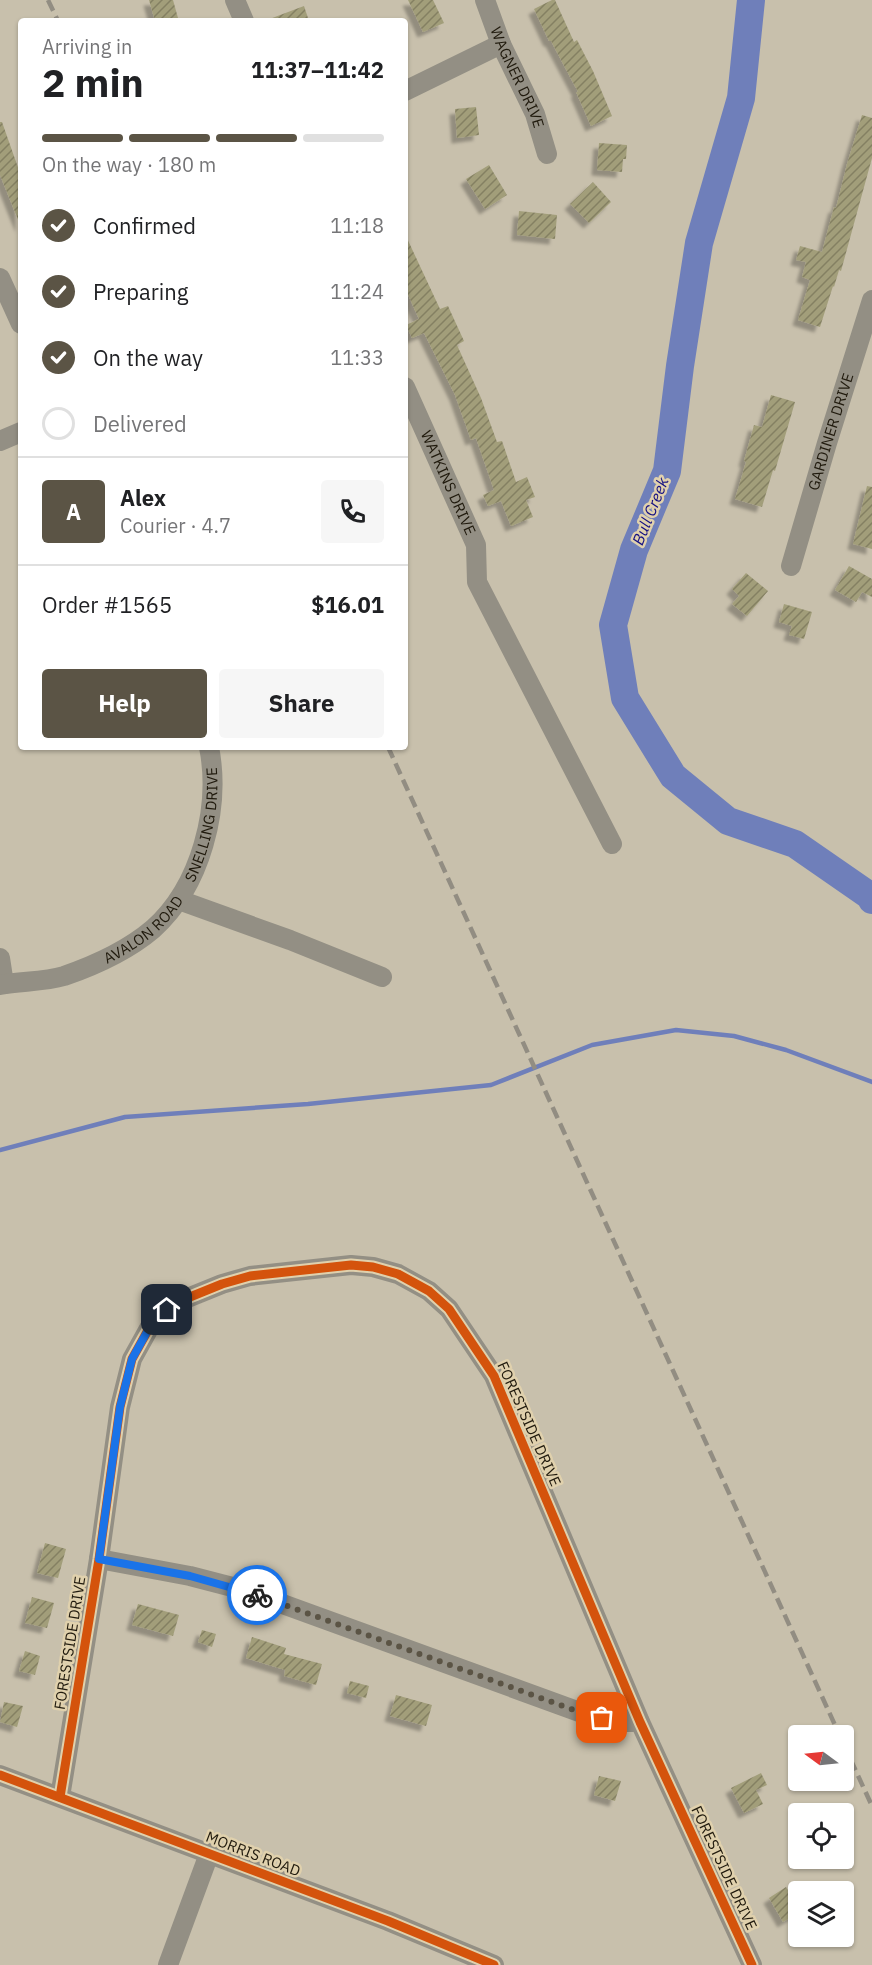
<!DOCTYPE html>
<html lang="en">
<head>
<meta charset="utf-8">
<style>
  body { margin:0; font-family:"IBM Plex Sans",sans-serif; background:#f6f6f6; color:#202124; height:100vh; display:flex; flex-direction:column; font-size:22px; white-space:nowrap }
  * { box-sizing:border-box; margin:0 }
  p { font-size:20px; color:#757577 }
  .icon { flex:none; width:33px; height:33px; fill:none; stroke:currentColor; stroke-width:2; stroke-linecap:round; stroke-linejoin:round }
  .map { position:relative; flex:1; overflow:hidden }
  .details { position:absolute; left:18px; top:18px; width:390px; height:732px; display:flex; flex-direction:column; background:#fff; border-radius:6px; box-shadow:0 2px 4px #0004 }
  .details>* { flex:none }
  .needle { width:39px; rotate:285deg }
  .tools { position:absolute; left:788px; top:1725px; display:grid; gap:12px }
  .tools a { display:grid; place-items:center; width:66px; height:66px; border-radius:6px; background:#fff; box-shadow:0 2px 4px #0004; font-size:30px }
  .pin { position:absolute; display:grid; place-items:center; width:51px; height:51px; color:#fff; margin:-26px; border-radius:12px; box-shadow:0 3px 9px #0006 }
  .courier { position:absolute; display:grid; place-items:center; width:60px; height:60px; margin:-30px; border:4px solid #1a73e8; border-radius:50%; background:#fff; color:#222; box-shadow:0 2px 8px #0007 }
  .summary em { font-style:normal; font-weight:800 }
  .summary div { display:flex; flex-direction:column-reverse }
  .summary { display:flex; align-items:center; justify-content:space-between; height:102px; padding:0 24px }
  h1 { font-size:39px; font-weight:800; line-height:45px }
  .bar { display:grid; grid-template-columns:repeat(4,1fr); gap:9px 6px; align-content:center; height:72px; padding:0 24px }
  .bar i { height:8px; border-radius:4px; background:#e0e0e0 }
  .bar .current { background:#5b5445 }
  .bar p { grid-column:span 4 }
  .line { display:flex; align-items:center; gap:15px; padding:0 24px; border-top:2px solid #e0e0e0 }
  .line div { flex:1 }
  .round { display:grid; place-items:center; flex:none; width:63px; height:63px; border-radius:6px; background:#f6f6f6 }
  ol { padding:0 24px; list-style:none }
  li { display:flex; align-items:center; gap:18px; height:66px }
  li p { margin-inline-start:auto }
  li .icon { padding:6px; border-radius:50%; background:#5b5445; color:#fff; stroke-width:4 }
  li:last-child { color:#757577 }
  li i { width:33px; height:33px; border:3px solid #e0e0e0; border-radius:50% }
  .primary-button { display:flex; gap:12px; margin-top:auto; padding:12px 24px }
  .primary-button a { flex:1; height:69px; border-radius:6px; background:#5b5445; color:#fff; font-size:24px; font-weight:800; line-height:69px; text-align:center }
  .primary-button a+a { background:#f6f6f6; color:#202124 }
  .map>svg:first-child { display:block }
</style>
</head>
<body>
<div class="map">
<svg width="872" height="1965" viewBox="0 0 872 1965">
  <defs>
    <pattern id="building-hatch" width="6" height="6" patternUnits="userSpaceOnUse" patternTransform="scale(1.5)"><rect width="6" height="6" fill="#a29e7a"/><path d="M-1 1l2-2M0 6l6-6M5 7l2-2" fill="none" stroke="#848062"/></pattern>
    <filter id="shadow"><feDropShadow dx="-5.5" dy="5.5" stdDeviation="1.5" flood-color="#0004"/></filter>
  </defs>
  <rect width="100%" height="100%" fill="#c8c0ac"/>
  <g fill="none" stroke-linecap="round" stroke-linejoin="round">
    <polyline stroke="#6f7fba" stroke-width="4.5" points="0,1150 125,1117 308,1104 491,1085 592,1045 676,1030 734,1036 786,1050 872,1082"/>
    <polyline stroke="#6f7fba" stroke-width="28" points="751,0 741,98 699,243 680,366 667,471 634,550 613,625 625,698 673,776 728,821 795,844 870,896 872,900"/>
  </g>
  <g fill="url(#building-hatch)" filter="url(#shadow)">
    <polygon points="149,0 173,0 178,18 167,21 155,21"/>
    <polygon points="408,0 433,0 444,23 423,32"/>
    <polygon points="552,0 555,0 574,42 577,40 593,71 612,116 591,126 576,92 578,92 551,41 549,41 534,9"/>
    <polygon points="304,6 309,21 268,21 267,20"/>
    <polygon points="476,107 479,135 457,138 455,109"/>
    <polygon points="862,115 872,118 872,158 841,271 839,270 834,287 833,286 820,327 798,320 810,280 802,277 806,262 796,260 800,246 822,252 834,207 836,208 847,164"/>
    <polygon points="0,122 2,122 21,176 21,227 0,175"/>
    <polygon points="599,143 627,145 626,159 623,159 622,172 597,170"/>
    <polygon points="489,165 507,195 485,209 466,179"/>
    <polygon points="593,182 611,202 589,223 570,204"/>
    <polygon points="519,211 557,215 555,239 517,235"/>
    <polygon points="405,234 440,309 448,306 464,341 457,345 481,398 497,442 502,441 516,482 527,477 535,497 526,500 533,517 511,526 501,501 488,506 483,495 494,490 476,438 471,440 455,395 424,333 412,338 406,325 419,319 405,288"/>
    <polygon points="771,395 795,402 775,471 773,470 762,507 735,499 746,462 744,461 754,425 762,427"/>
    <polygon points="867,486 872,487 872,549 853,544"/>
    <polygon points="849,566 872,579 872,597 862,592 856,602 835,590"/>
    <polygon points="746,573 768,591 747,616 732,604 739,596 732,589"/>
    <polygon points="784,604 812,612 804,639 789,635 792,626 779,622"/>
    <polygon points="45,1543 66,1549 58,1578 37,1573"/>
    <polygon points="32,1597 54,1603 47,1628 25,1623"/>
    <polygon points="138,1604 179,1615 173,1636 132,1625"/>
    <polygon points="202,1630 216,1634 212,1647 198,1642"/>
    <polygon points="252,1637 286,1648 284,1654 322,1664 316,1685 284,1676 285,1670 246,1658"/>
    <polygon points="25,1651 40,1656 35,1675 19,1671"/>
    <polygon points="350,1681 369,1686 366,1698 347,1693"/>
    <polygon points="396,1695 432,1705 426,1726 390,1716"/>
    <polygon points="4,1702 23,1706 17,1727 0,1722"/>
    <polygon points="761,1773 767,1785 756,1790 763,1804 744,1813 731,1788"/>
    <polygon points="599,1776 621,1781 615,1801 594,1795"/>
    <polygon points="786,1887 798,1906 798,1913 783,1922 769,1898"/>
  </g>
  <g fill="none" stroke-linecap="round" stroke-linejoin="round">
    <g stroke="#938f84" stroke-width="20">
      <polyline points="235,0 244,21"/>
      <path id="s1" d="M485 0 501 44 535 114 547 154"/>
      <polyline points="405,91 501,44"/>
      <polyline points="0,278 21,324"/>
      <path id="s2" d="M405 387 476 545 477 582 612 844"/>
      <polyline points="0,441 21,432"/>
      <path id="s3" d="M791 566 827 443 872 300"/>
      <polyline points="179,900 290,940 382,977"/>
      <polyline points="0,958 4,984"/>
      <path id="s4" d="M0 985C21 981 44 982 64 976 96 965 127 951 153 929 201 886 221 808 209 747"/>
      <polyline points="99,1559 190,1576 244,1590 585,1714 618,1722 640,1722"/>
      <polyline points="0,1775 388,1921 494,1965"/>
      <polyline points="60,1797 99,1559 120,1407 132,1359 152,1323 167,1310 185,1299 222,1284 250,1276 351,1265 373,1267 398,1274 429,1291 449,1309 494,1376 640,1722 752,1965"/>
      <polyline points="168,1965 209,1854"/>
    </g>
    <g stroke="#928d82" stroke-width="4.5" stroke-dasharray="12 6" stroke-linecap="butt">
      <polyline points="48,0 58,21"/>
      <polyline points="388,747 840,1736"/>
      <polyline points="843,1743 872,1806"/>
    </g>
    <defs>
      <g id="cycleway">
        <polyline points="0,1775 388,1921 494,1965"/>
        <polyline points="60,1797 99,1559 120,1407 132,1359 152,1323 167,1310 185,1299 222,1284 250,1276 351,1265 373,1267 398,1274 429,1291 449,1309 494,1376 640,1722 752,1965"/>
      </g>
    </defs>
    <use href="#cycleway" stroke="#e0d1ad" stroke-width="13"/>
    <use href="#cycleway" stroke="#d4530c" stroke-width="9"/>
  </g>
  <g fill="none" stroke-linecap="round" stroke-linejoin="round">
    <polyline stroke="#5b5445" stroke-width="6" stroke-dasharray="0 10.8" points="257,1595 585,1714 602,1718"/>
    <polyline stroke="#1a73e8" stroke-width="8" points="167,1310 152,1323 132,1359 120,1407 99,1559 190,1576 257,1595"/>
  </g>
  <g text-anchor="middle" stroke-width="5" stroke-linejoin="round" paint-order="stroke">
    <g font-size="15" fill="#201a0d" stroke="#e0d1ad">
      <text dy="5" stroke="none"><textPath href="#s1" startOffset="84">WAGNER DRIVE</textPath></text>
      <text dy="5" stroke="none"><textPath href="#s3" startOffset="140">GARDINER DRIVE</textPath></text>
      <text dy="5" stroke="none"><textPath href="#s2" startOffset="105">WATKINS DRIVE</textPath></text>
      <text dy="5" stroke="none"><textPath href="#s4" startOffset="285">SNELLING DRIVE</textPath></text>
      <text dy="5" stroke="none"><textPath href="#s4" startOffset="158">AVALON ROAD</textPath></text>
      <text transform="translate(529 1424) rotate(66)" y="5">FORESTSIDE DRIVE</text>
      <text transform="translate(70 1643) rotate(-81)" y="5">FORESTSIDE DRIVE</text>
      <text transform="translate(253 1854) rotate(21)" y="5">MORRIS ROAD</text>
      <text transform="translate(724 1868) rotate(65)" y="5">FORESTSIDE DRIVE</text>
    </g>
    <g font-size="16" font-style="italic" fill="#120e83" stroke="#e0d1ad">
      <text transform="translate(650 511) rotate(-68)" y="6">Bull Creek</text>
    </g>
  </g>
</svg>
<div class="tools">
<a><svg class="needle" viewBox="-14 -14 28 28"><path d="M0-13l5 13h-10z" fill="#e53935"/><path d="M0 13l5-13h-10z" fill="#757577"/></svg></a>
<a><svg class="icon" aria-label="locate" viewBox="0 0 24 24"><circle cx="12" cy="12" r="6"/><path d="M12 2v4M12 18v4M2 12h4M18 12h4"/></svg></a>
<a><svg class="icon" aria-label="layers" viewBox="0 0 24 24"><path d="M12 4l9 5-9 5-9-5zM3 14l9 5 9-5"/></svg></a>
</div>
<div class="pin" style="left:602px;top:1718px;background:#ea580c"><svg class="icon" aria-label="bag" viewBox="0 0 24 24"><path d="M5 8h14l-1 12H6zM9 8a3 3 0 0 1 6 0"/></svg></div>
<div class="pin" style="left:167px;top:1310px;background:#1f2937"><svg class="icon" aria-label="home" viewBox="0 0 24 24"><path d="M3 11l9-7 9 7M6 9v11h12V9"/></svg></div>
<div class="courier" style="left:257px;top:1595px"><svg class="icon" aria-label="bike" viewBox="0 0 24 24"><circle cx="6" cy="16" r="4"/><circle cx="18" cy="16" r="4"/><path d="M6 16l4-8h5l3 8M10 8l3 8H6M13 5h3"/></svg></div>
<section class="details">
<div class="summary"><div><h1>2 min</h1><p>Arriving in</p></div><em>11:37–11:42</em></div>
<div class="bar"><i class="current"></i><i class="current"></i><i class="current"></i><i></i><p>On the way · 180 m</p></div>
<ol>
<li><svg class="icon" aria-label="check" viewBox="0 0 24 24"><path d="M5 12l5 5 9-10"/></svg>Confirmed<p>11:18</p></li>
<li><svg class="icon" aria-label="check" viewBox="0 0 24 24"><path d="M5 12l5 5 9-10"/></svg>Preparing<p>11:24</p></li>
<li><svg class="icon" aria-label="check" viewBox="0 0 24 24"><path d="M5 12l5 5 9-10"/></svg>On the way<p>11:33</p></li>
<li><i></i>Delivered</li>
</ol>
<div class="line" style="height:108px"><b class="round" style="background:#5b5445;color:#fff">A</b><div><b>Alex</b><p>Courier · 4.7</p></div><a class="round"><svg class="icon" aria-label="phone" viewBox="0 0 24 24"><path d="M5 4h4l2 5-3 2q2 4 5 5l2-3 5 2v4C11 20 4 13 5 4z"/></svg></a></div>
<div class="line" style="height:78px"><div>Order #1565</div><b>$16.01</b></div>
<div class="primary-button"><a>Help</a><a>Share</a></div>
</section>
</div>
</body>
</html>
